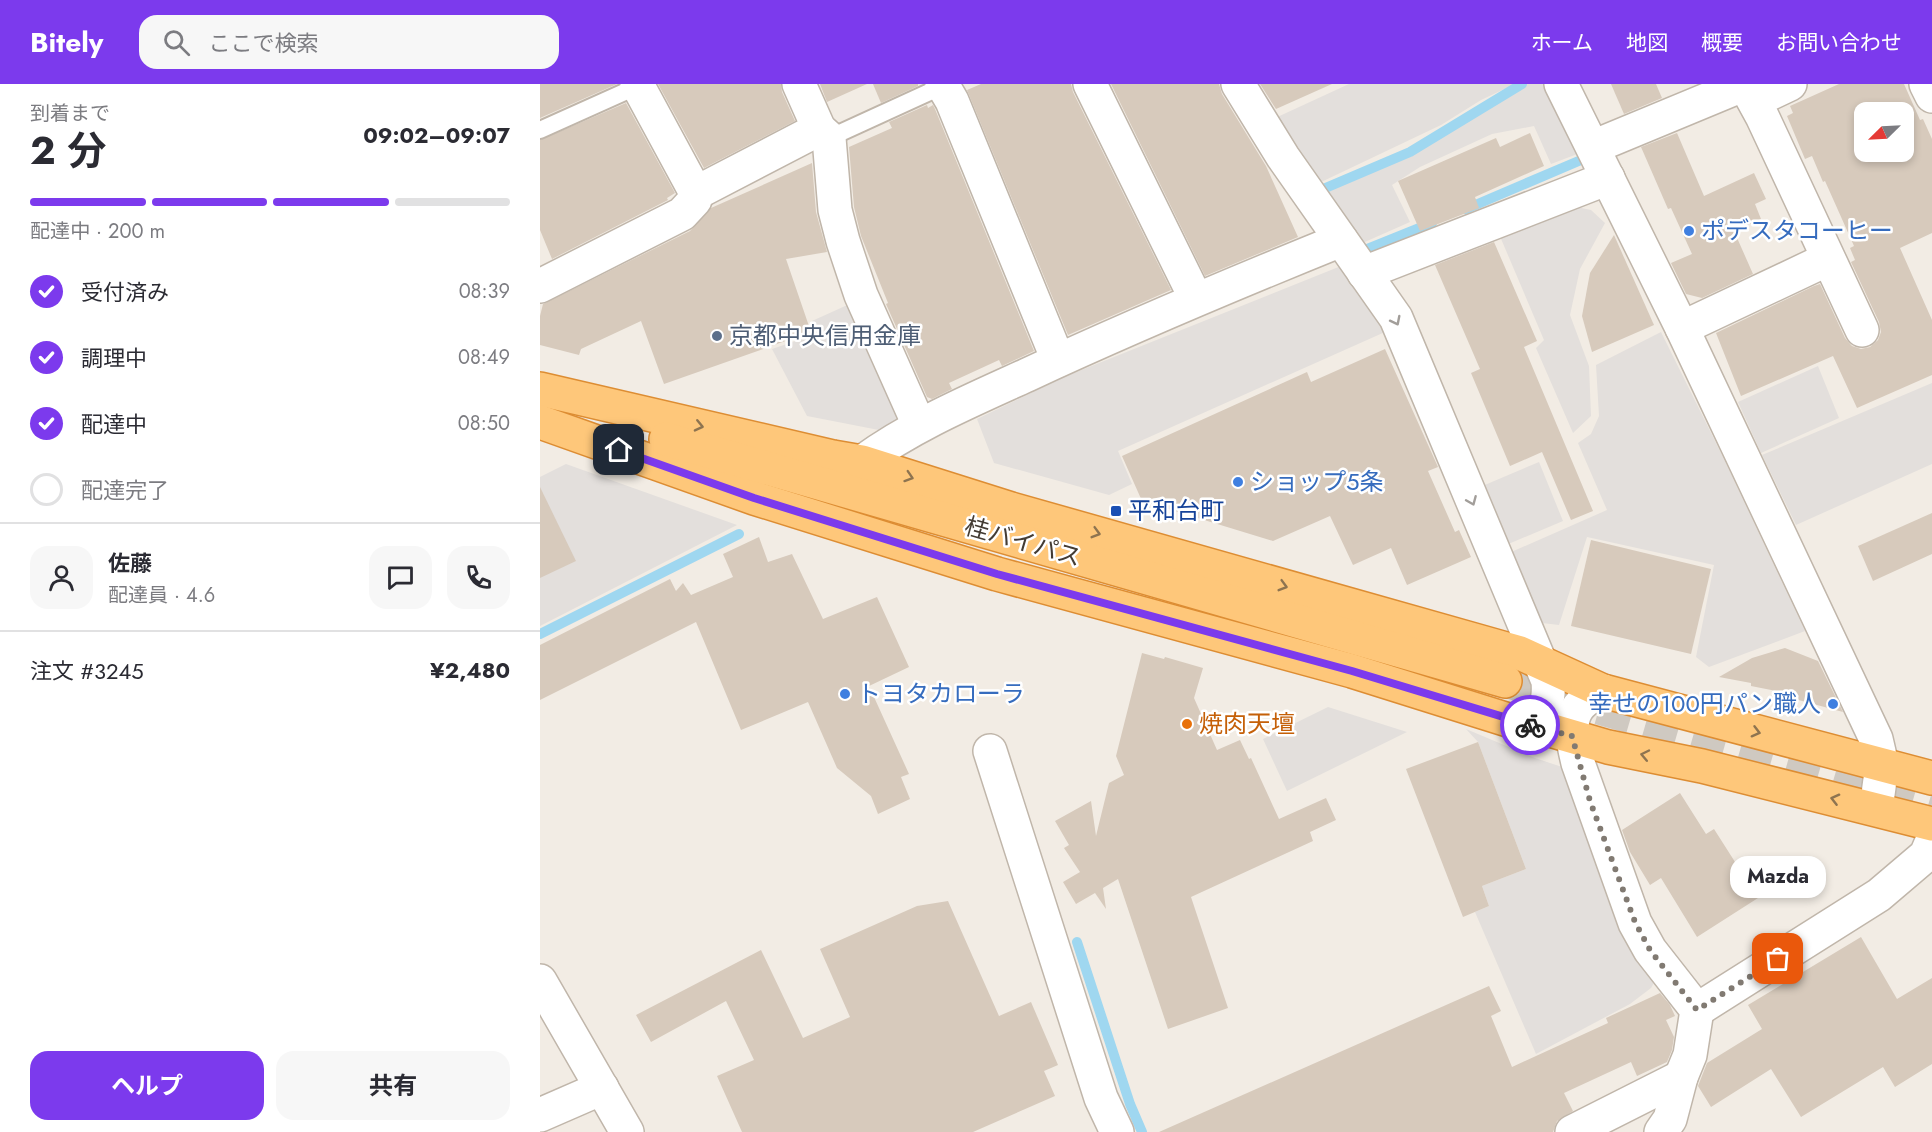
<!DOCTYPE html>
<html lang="ja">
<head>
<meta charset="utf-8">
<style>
  body { margin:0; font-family:Jost,"Noto Sans JP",sans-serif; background:#f7f7f7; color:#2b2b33; height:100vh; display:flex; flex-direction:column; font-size:22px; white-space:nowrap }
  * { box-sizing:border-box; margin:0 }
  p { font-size:20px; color:#7c7c81 }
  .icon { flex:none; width:33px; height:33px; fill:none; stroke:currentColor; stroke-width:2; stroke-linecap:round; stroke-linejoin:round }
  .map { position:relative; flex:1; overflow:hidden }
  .panel { display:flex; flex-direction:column; background:#fff; width:540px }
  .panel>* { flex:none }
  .needle { width:39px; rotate:246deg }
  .buttons { position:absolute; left:1314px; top:18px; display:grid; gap:12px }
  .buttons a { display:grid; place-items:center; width:60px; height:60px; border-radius:12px; background:#fff; box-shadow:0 3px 9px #0003; font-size:30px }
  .pin { position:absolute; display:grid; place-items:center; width:51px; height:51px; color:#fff; margin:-26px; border-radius:12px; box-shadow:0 3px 9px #0006 }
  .courier { position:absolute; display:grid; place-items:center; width:60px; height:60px; margin:-30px; border:4px solid #7c3aed; border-radius:50%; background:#fff; color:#222; box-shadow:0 2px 8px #0007 }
  .bubble { position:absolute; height:42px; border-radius:18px; background:#fff; box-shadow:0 3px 9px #0003; font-size:20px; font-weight:700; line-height:42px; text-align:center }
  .head em { font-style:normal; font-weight:700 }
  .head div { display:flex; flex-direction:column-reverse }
  .head { display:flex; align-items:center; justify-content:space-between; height:102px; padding:0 30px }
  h1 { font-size:39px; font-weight:700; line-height:45px }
  .bar { display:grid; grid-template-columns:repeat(4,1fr); gap:9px 6px; align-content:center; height:72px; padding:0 30px }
  .bar i { height:8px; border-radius:4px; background:#e1e1e2 }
  .bar .on { background:#7c3aed }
  .bar p { grid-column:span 4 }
  .line { display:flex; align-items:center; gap:15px; padding:0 30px; border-top:2px solid #e1e1e2 }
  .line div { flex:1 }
  .round { display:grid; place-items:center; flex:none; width:63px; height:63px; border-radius:18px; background:#f7f7f7 }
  ol { padding:0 30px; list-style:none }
  li { display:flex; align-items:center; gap:18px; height:66px }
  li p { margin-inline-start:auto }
  li .icon { padding:6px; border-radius:50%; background:#7c3aed; color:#fff; stroke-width:4 }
  li:last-child { color:#7c7c81 }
  li i { width:33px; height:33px; border:3px solid #e1e1e2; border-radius:50% }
  .cta { display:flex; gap:12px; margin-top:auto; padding:12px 30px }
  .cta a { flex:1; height:69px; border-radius:18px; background:#7c3aed; color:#fff; font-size:24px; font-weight:700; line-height:69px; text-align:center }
  .cta a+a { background:#f7f7f7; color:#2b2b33 }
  header { display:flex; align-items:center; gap:36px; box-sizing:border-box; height:84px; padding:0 30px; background:#7c3aed; color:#fff }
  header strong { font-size:28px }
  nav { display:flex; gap:33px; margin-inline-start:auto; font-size:21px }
  .search { width:420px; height:54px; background:#f7f7f7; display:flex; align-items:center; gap:15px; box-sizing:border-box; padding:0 21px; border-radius:18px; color:#7c7c81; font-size:22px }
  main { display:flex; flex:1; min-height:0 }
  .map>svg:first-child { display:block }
</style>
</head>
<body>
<header>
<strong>Bitely</strong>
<div class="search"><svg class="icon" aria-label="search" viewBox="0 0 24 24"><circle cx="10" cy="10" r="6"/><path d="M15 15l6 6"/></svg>ここで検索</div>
<nav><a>ホーム</a><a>地図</a><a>概要</a><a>お問い合わせ</a></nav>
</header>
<main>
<section class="panel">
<div class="head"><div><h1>2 分</h1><p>到着まで</p></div><em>09:02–09:07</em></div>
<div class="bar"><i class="on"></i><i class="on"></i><i class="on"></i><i></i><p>配達中 · 200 m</p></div>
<ol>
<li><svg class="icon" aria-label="check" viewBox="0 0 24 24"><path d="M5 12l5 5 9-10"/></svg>受付済み<p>08:39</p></li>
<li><svg class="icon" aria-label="check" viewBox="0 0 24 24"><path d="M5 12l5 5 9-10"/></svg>調理中<p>08:49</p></li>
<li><svg class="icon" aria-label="check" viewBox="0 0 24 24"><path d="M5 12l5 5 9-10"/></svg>配達中<p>08:50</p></li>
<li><i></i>配達完了</li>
</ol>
<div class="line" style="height:108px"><a class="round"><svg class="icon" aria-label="person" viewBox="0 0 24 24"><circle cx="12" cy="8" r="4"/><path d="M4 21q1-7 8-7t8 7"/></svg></a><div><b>佐藤</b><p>配達員 · 4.6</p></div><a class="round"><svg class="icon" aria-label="chat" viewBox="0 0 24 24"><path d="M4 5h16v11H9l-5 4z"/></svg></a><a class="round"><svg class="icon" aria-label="phone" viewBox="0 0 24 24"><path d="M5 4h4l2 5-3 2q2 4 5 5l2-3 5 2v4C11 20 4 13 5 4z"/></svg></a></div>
<div class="line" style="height:78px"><div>注文 #3245</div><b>¥2,480</b></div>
<div class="cta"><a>ヘルプ</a><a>共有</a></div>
</section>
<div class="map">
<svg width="1392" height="1048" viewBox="0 0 1392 1048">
  <rect width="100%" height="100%" fill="#f2ece4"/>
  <g fill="#e3dfdc">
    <polygon points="809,0 975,0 941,16 901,41 777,100 733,35"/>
    <polygon points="987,0 1006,0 1040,69 1011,80 994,42 952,50 880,83 852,101 870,138 818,161 781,106 884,60 945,22"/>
    <polygon points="1032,122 1051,126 1065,139 1040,185 1030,231 1049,282 1051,332 1033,349 996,264 1004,256 959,150"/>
    <polygon points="806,180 845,248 578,367 592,400 569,411 454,379 437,335 524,293"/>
    <polygon points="314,218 363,327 359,340 344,347 267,332 232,265 276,250 272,237"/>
    <polygon points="1121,248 1182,371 1265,547 1169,583 1156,573 1174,481 1047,453 1019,541 1002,539 969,469 1067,426 1038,359 1051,350 1059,332 1056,281"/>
    <polygon points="1278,282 1299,334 1221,369 1198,318"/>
    <polygon points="1392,299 1392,380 1256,441 1222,371"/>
    <polygon points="999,378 1023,437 966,461 940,403"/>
    <polygon points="26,380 197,441 0,542 0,393"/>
    <polygon points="788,623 867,648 747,707 723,655"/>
    <polygon points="926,645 995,674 1028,685 1116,895 1111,904 1090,920 996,970 935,828 949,822 942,802 986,785 938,658"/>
  </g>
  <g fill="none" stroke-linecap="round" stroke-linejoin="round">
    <g stroke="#9fd7f0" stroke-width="10">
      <polyline points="776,108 870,68 982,0"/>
      <polyline points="926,125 1041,76"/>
      <polyline points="815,170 892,139"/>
      <polyline points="0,550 199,450"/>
      <polyline points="537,858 590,1020 602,1048"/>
    </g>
  </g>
  <g fill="#d7cabc" fill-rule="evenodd">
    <polygon points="0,0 77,0 0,34"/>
    <polygon points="118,0 241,0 242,8 255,37 164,84"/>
    <polygon points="280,0 327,0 287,18"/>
    <polygon points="333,0 378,0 378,2 341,19"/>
    <polygon points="441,0 531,0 533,8 631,206 528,251 427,6"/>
    <polygon points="571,0 679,0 682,10 726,82 758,153 665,192"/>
    <polygon points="720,0 792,0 736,25"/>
    <polygon points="1071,0 1116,0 1122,14 1084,30"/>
    <path d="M1299 0H1364L1380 36 1383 35 1392 55V149L1360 164 1392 236V291L1317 324 1293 272 1201 312 1176 249 1274 202 1280 200 1305 254 1312 262 1321 265 1330 263 1338 256 1341 248 1339 238 1311 178 1315 176 1310 164 1314 162 1285 97 1283 98 1272 72 1265 75 1247 32 1253 29 1250 22ZM1324 28H1364V68H1324Z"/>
    <polygon points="86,19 135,109 127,114 128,116 12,175 0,146 0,56"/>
    <polygon points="387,21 388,24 393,21 395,25 494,267 462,282 459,276 409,299 412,305 392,315 387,313 346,220 348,219 321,152 314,123 309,63 352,44 349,38"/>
    <polygon points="990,49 1004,82 935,113 939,124 880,147 858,97 956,54 960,63"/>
    <polygon points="1137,49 1164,112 1214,89 1226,115 1215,120 1221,135 1194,147 1213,190 1162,214 1146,210 1131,179 1152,170 1131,124 1128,125 1101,63"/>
    <polygon points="272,79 276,128 287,168 246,175 271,248 124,300 101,237 41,265 39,271 0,261 0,232 3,220 150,147 171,124"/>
    <polygon points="1074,151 1114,241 1052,268 1042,232 1050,189"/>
    <polygon points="954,158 997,257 984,263 1053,427 1031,436 1002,368 970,382 931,289 940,285 895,181"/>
    <polygon points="845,265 898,383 888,387 915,448 919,446 931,473 867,501 851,464 813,481 790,432 733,457 602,417 582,372 767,288 771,298"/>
    <polygon points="0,403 36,477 0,494"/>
    <polygon points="1392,429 1392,470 1333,497 1318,462"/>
    <polygon points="219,453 228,478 252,470 283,535 337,513 369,583 329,602 369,690 361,693 370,715 338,730 331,712 297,684 268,618 201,646 156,538 0,616 0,561 130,495 136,507 143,499 151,511 193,493 183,470"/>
    <polygon points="1051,456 1171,485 1151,570 1031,542"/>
    <polygon points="1245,564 1278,577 1303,628 1240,611 1241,608 1211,602 1211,599 1179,593 1212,574"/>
    <polygon points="602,569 624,575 625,573 663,584 654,614 677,666 700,656 709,675 711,674 739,735 786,714 796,736 770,748 773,757 651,813 688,924 628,945 578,795 563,804 566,825 555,809 536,820 523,798 540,788 524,764 529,761 515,737 551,717 556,752 569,699 584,691 576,672"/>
    <polygon points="938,658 986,785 942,802 949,822 923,833 866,685"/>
    <polygon points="1140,709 1166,750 1174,745 1218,814 1157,853 1121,794 1110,801 1090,768 1082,746"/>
    <polygon points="408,817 459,932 491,918 518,981 504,987 515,1012 433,1048 202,1048 177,992 214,976 186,917 111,958 96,931 221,866 263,954 310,933 280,865 377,822"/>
    <polygon points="1321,853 1357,915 1392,894 1392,980 1355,1003 1343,983 1261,1033 1231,985 1171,1023 1158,1002 1167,979 1222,945 1208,921"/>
    <polygon points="949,902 961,927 951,932 972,983 1068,939 1066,934 1120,909 1130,921 1135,932 1126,936 1134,953 1132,966 1127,978 1097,992 1091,978 1024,1009 1033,1027 1017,1037 1013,1048 619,1048"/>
  </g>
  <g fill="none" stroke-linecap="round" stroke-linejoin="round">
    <polyline stroke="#cfc9c1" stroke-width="33" stroke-dasharray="33 16" stroke-linecap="butt" points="965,597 1392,720"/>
    <defs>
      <g id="service">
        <polyline points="0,46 98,2"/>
        <polyline points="289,54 407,0"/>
      </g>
      <g id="minor">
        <polyline points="97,0 156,109 279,45"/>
        <polyline points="259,0 279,45 289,54 295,126 303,157 321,211 379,341"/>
        <polyline points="402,0 412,17 518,276"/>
        <polyline points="550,0 656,215"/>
        <path d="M698 0 743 73 856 234 1008 597C1010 620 1004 627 988 641"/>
        <polyline points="1021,0 1142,244 1336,655 1342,681 1336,725"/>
        <polyline points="1386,0 1392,12"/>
        <polyline points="1205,1 1222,32 1322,246"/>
        <polyline points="1205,1 1231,9 1250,0"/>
        <polyline points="1053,63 1205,0"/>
        <polyline points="824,189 1068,94"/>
        <polyline points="0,202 142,130 155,116 156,109"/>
        <polyline points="1142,244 1288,175"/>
        <path d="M322 378C373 341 430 317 487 291 590 243 695 199 801 156"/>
        <path d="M1063 607C1024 621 1030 645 1038 679L1095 839 1110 866 1157 926 1150 971 1141 993 1130 1035 1121 1048"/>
        <polyline points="450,667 561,1014 577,1048"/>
        <polyline points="0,897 87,1048"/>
        <polyline points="1157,926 1339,811 1386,771 1392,757"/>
        <polyline points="0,1031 62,1004"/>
        <polyline points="1032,1048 1141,993"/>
      </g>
      <g id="trunk">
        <polyline points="0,305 293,373 322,378 471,425 980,569 1063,607 1392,694"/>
        <polyline points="0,338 214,414 457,490 812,587 968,636 1003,644 1068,663 1162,682 1392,740"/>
        <polyline points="126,355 965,597"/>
      </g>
    </defs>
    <use href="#service" stroke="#c0b6aa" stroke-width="20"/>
    <use href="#minor" stroke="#c0b6aa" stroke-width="36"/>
    <use href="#trunk" stroke="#dd8d33" stroke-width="36"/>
    <use href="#service" stroke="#fff" stroke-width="16"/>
    <use href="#minor" stroke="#fff" stroke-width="33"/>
    <use href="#trunk" stroke="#fec77a" stroke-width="33"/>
  </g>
  <defs><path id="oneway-chevron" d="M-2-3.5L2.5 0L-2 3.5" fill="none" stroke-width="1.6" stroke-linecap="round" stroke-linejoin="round" transform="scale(1.5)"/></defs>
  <g stroke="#a29e9a">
    <use href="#oneway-chevron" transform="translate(856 237) rotate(63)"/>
    <use href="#oneway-chevron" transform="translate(932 417) rotate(67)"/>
  </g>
  <g stroke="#8e7450">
    <use href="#oneway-chevron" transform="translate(159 342) rotate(13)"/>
    <use href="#oneway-chevron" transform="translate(369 393) rotate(18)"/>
    <use href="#oneway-chevron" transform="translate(556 449) rotate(16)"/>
    <use href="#oneway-chevron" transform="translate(743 502) rotate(16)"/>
    <use href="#oneway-chevron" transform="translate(1216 648) rotate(15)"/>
    <use href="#oneway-chevron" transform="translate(1105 671) rotate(-168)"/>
    <use href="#oneway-chevron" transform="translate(1295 715) rotate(-166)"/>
  </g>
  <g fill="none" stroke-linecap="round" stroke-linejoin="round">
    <polyline stroke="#817a72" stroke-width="6" stroke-dasharray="0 10.8" points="990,641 1032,652 1050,717 1095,838 1110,866 1157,926 1238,875"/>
    <polyline stroke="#7c3aed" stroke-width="8" points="79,366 214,414 457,490 812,587 990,641"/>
  </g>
  <g fill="#3f7fe0" stroke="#fff" stroke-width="2">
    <circle cx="1149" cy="147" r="6"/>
    <circle cx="698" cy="398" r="6"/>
    <circle cx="305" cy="610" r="6"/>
    <circle cx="1293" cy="620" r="6"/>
  </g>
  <circle fill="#5c6f8a" stroke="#fff" stroke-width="2" cx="177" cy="252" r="6"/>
  <rect fill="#1a4fb4" stroke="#fff" stroke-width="2" x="570" y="421" width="12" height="12" rx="3"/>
  <circle fill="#e8710a" stroke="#fff" stroke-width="2" cx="647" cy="640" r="6"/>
  <g text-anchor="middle" stroke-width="5" stroke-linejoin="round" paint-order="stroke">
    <g font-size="24" fill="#366cbe" stroke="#fff" text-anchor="start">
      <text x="1161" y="155">ポデスタコーヒー</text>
      <text x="710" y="406">ショップ5条</text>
      <text x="317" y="618">トヨタカローラ</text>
      <text x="1281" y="628" text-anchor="end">幸せの100円パン職人</text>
    </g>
    <g font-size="24" fill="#4e5e75" stroke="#fff" text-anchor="start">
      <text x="189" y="260">京都中央信用金庫</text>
    </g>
    <g font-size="24" fill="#164399" stroke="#fff" text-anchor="start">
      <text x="588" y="435">平和台町</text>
    </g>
    <g font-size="24" fill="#443c34" stroke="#fff">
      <text transform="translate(483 458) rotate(16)" y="8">桂バイパス</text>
    </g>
    <g font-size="24" fill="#c56008" stroke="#fff" text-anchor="start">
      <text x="659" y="648">焼肉天壇</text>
    </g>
  </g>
</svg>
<div class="buttons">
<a><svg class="needle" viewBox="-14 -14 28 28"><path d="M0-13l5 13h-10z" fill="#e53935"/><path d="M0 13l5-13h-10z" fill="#7c7c81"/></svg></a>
</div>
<div class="pin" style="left:1238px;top:875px;background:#ea580c"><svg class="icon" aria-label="bag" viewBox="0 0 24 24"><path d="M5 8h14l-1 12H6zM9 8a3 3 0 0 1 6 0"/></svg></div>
<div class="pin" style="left:79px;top:366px;background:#1f2937"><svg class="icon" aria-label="home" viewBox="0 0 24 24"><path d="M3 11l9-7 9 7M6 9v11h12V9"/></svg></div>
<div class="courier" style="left:990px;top:641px"><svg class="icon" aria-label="bike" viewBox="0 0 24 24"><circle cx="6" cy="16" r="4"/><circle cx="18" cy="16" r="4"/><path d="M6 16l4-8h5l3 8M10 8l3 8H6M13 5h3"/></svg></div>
<div class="bubble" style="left:1190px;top:772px;width:96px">Mazda</div>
</div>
</main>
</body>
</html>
